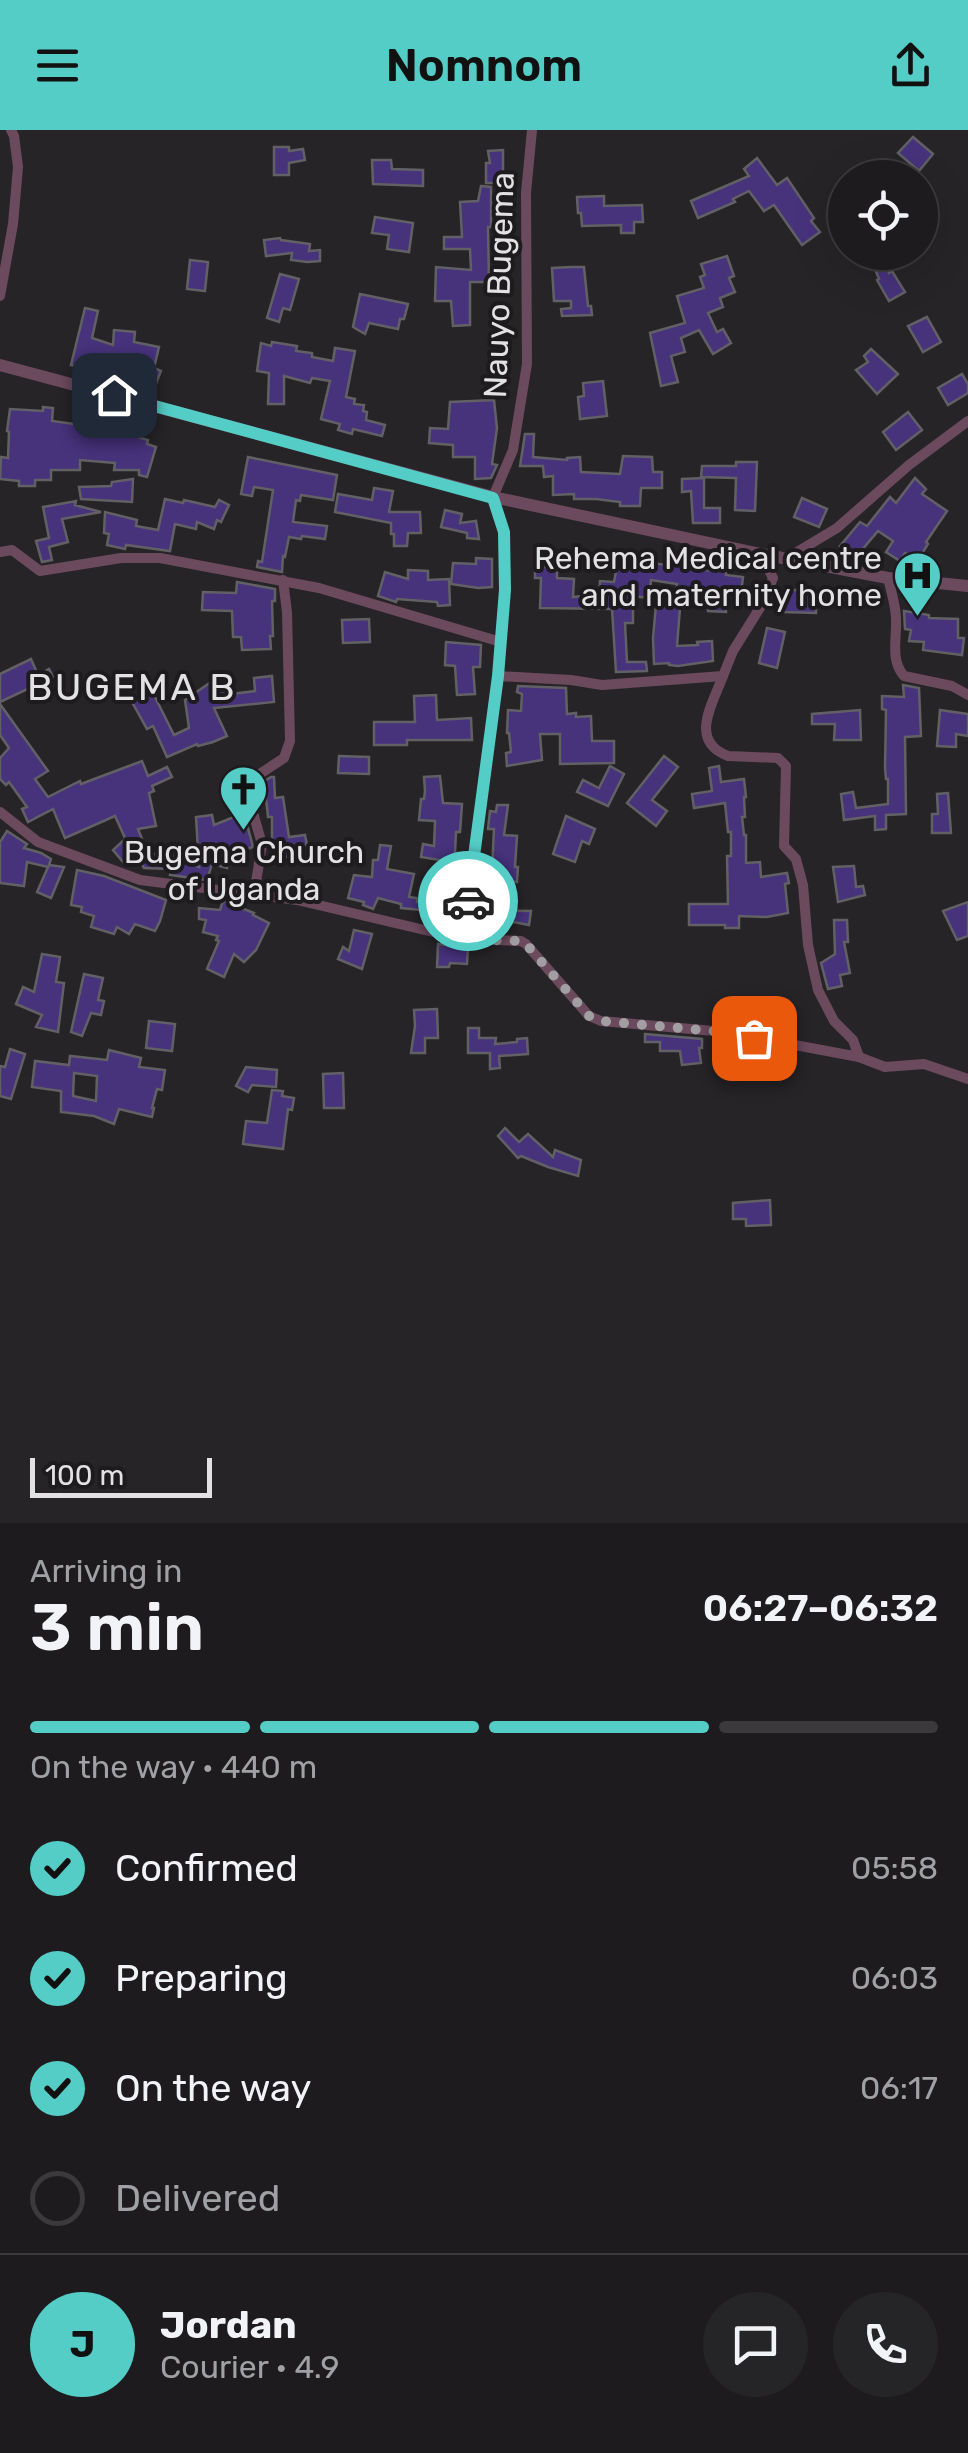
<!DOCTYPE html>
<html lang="en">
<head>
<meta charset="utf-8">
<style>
  body { margin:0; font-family:Rubik,sans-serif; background:#252426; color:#f1f3f6; height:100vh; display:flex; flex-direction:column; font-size:38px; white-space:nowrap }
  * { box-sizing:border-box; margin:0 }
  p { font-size:32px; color:#a0a1a4 }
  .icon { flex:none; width:55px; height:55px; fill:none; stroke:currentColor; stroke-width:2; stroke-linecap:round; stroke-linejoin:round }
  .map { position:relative; height:1393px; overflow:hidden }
  .sheet { display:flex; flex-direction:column; background:#1d1b1d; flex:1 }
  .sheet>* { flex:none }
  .tools { position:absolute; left:828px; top:30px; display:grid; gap:20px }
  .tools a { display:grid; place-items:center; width:110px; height:110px; border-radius:50%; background:#1d1b1d; box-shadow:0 10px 40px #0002,0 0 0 2px #3b393b; font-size:50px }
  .scale { position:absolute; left:30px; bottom:25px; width:182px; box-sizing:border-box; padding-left:10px; border:5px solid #e2e1e3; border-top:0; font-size:28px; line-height:35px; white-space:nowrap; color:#e2e1e3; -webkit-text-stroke:8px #1d1b1e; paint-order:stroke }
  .pin { position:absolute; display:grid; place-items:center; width:85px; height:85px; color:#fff; margin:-42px; border-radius:20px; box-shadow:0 5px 15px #0006 }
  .courier { position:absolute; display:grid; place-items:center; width:100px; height:100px; margin:-50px; border:8px solid #54cdc7; border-radius:50%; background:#fff; color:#222; box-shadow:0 2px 12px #0007 }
  .head em { font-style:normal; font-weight:600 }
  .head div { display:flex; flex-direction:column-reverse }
  .head { display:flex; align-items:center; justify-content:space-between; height:170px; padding:0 30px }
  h1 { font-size:65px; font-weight:600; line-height:75px }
  .bar { display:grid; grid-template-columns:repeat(4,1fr); gap:15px 10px; align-content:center; height:120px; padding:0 30px }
  .bar i { height:12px; border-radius:8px; background:#3b393b }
  .bar .active { background:#54cdc7 }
  .bar p { grid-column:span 4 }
  .line { display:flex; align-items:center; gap:25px; padding:0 30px; border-top:2px solid #3b393b }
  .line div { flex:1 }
  .round { display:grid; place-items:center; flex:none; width:105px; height:105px; border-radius:52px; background:#252426 }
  ol { padding:0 30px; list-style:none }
  li { display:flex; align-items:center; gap:30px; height:110px }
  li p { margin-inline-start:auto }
  li .icon { padding:10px; border-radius:50%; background:#54cdc7; color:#111; stroke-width:4 }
  li:last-child { color:#a0a1a4 }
  li i { width:55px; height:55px; border:5px solid #3b393b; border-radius:50% }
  header { display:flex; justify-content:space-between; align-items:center; height:130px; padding:0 30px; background:#54cdc7; color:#111; font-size:45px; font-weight:600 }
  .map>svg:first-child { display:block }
</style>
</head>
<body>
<header><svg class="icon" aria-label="menu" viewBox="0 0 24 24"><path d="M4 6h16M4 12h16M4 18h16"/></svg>Nomnom<svg class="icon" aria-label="share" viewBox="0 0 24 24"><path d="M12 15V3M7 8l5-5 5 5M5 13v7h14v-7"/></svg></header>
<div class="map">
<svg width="968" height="1393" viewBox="0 0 968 1393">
  <rect width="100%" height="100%" fill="#272427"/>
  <g fill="#47327c" stroke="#616064" stroke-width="2.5" fill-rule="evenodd">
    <polygon points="913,7 933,24 919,41 898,23"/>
    <polygon points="274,17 289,17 289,21 303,19 305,30 289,33 289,45 274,45"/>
    <polygon points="503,20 503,53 486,53 486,33 490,33 488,21"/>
    <polygon points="757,28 777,55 787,48 814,88 811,91 820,102 802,115 774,75 764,81 749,61 733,69 735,72 698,88 691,71 749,46 744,39"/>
    <polygon points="372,30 391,30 392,39 423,40 423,56 373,54"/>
    <polygon points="481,56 491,57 491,97 488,97 489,152 470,152 470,195 453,196 451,171 435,171 436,137 471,140 470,119 444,119 444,107 462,107 460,72 478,71"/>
    <polygon points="604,66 604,76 642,75 643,92 634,92 634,103 621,103 621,95 582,96 581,83 578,83 577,67"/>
    <polygon points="375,87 413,93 409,122 387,119 389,105 372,103"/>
    <polygon points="280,108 281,110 310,114 309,121 320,120 320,131 307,132 291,130 292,123 266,126 264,110"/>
    <polygon points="868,122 881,122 889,143 892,141 905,162 889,171 877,150 879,149"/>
    <polygon points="727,126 734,146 729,148 735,162 720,168 723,177 708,183 717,202 723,199 731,213 713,224 699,200 681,208 685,222 671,226 678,252 661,256 650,203 685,193 677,166 704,158 700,147 705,145 701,134"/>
    <polygon points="190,130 208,132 205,161 187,159"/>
    <polygon points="571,137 584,137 588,176 591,176 592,185 562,186 561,179 571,178 571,171 554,171 552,138"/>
    <polygon points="280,144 299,149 290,180 283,178 279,192 267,188"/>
    <polygon points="360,164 408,174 404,189 400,189 398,199 369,193 365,204 353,197"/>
    <polygon points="85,178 98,181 92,208 113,215 114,200 135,202 134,212 159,217 154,238 161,241 155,256 121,247 120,250 111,248 114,235 87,226 84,238 71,235"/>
    <polygon points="927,187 941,212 923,222 908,196"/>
    <polygon points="272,212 297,216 296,221 312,223 312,227 333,231 335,218 355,221 346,267 355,269 354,274 364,275 363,281 367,282 366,290 385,295 382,306 353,299 352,304 338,300 340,294 321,289 330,251 312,248 310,253 284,246 284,274 268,274 269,243 257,241 261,213 271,216"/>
    <polygon points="871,219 898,244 877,264 856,240 868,232 864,226"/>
    <polygon points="962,244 968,254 968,263 948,275 938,258"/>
    <polygon points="603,251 607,286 580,289 578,267 584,266 583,253"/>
    <polygon points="494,270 497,298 492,334 497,335 491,348 475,349 475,327 453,327 453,315 429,313 430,298 448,299 450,272"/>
    <polygon points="43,277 53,278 52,291 82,295 82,283 96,284 96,298 124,300 124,303 148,310 147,314 156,317 147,347 139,345 139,340 114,340 115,333 80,330 80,340 51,340 51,350 35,350 35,356 19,356 19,351 0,349 1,327 8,328 9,302 7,301 10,279 43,281"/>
    <polygon points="908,282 922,300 896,320 883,302"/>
    <polygon points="525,304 534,304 533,327 567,330 567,328 580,327 581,342 620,344 623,326 652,327 653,342 662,342 662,358 641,358 640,376 620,376 620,372 596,369 574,369 574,364 553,365 553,346 544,347 543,336 520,336"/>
    <polygon points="248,327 337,345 333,370 301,365 300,371 296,370 293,392 327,396 325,409 302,406 301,409 289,407 285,427 283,426 282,442 257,437 258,431 262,432 273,360 254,357 252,366 241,364"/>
    <polygon points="736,332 757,332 755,381 735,380 736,348 701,347 702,336 736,336"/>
    <polygon points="704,348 704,378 720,378 720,393 693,393 691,361 682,362 682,349"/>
    <polygon points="915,348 926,359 922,364 947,381 926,412 928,414 918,430 905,423 900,431 886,422 893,411 878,401 856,427 840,416 860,392 867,396 890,367 896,373"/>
    <polygon points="133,349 132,372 81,369 79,357 111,356 112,352"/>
    <polygon points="374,358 393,361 389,382 420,382 421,403 408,403 407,416 394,416 394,404 391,404 391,393 335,382 338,364 372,370"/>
    <polygon points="802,368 827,379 819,397 794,387"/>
    <polygon points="165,369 183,373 184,370 215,377 219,370 229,375 221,392 217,390 214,399 197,392 196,399 175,394 170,421 126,415 125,419 107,415 109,404 104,403 105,382 137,390 136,396 158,400"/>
    <polygon points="76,371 75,375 101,382 62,389 68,412 49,417 52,430 42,432 36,411 49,408 43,377"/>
    <polygon points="445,380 462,384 460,393 476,391 479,409 467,408 467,403 441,397"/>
    <polygon points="620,421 644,425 643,432 667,435 669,423 697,426 695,439 726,442 726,445 743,447 741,464 725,462 726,482 708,481 708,468 691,468 690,471 675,469 677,454 651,450 649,468 633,466 633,493 625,493 627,532 646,532 647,541 616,542 612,479 540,478 541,448 535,448 535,437 557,437 557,448 574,449 573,467 599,464 600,451 614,452"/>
    <polygon points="476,428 492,429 492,457 478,458 451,454 453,433 476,434"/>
    <polygon points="408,440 428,441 428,450 449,449 450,475 438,476 437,472 397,469 396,472 378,466 385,442 408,449"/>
    <polygon points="237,452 275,459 275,471 272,471 273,506 270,506 271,519 242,520 241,507 233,507 232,481 202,480 203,462 236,463"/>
    <polygon points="785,460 816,460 816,483 784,482"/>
    <polygon points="656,475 680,478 677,516 698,515 697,512 712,511 713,531 678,536 669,535 669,533 654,534 653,508"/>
    <polygon points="904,481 929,485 929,488 958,489 958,508 964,508 962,525 923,520 924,512 909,511 911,500 905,499"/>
    <polygon points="369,489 370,512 343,513 342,490"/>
    <polygon points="767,498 785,502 777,538 759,533"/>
    <polygon points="446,512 481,515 480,537 473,537 475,564 457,565 455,536 445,535"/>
    <polygon points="31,529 38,545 49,539 53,547 0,572 0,544"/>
    <polygon points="272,546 274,572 214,578 227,606 213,612 198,616 197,614 167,627 153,596 147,599 132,572 152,561 174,605 189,598 185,570 211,552 230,550 231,564 255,561 254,548"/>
    <polygon points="903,555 919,558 921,606 905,607 906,684 886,685 886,699 875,700 875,686 844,690 841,664 853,662 856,678 888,674 888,649 886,649 885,638 886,580 882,579 882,566 904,567"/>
    <polygon points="518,556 566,558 567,584 576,583 576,587 591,586 592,611 614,611 614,633 560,634 560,604 540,604 542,630 507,636 506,623 511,622 509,603 507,603 508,580 521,581 522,564 517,562"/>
    <polygon points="436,565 437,590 471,588 472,610 407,610 407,615 374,615 374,592 415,592 414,566"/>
    <polygon points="0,574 48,641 35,649 48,667 80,651 81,654 142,631 148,646 167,637 172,647 152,656 154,661 149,663 156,696 138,699 142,709 125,708 115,686 65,708 53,679 28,692 22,679 27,677 9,652 6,655 0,649 0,628 9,618 0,605"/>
    <polygon points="860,580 861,610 834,610 835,594 812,594 812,584"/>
    <polygon points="940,580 968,584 968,606 956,604 956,617 937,616"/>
    <polygon points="339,626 369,627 369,644 338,643"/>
    <polygon points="664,626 678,637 652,670 667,681 656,696 627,673"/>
    <polygon points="610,636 624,644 608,676 577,662 583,650 599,658"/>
    <polygon points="719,636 721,652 744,649 746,667 744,667 745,687 742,687 744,705 746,705 746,733 760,732 761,747 787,743 789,753 785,754 788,783 767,787 739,786 739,798 725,798 725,795 689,795 689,774 728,774 727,726 731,726 731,702 728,702 725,673 694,678 692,664 712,661 709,638"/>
    <polygon points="440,646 443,673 462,674 460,702 456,702 455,723 466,723 463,740 460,740 458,764 440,762 441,749 444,750 446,731 421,727 423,714 434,716 435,691 419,690 421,669 424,669 425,661 424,647"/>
    <polygon points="271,647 274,647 275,668 283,667 289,707 305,705 307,715 289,718 289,727 272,727 272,687 268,687 265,658 260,658 260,654"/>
    <polygon points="948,663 951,703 932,703 932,684 938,684 937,664"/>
    <polygon points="497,675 508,675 504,705 517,706 515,737 518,737 517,752 499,750 500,741 492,740 494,699 488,699 490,681 496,682"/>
    <polygon points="244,683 253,717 230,725 227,738 212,734 207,750 170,745 171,739 144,738 138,726 134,728 132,724 123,732 113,720 125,709 146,717 149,724 166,724 199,737 196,687 212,685 214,695"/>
    <polygon points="566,686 595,699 589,714 582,711 575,732 553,724"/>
    <polygon points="7,701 27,714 24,718 41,723 51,729 49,735 64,737 51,768 37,762 48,737 27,732 24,756 0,753 0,712"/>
    <polygon points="380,715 391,716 387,739 414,744 409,767 417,768 417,772 436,768 439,784 422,787 421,780 401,778 401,774 378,768 373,779 363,775 364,772 348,768 354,745 372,747 373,730 378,730"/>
    <polygon points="854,736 856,757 863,756 865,765 838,772 833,737"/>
    <polygon points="77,740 104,746 166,770 160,791 155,801 135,794 129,804 117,797 114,804 91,797 94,786 81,782 82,777 71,775"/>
    <polygon points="223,771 254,783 253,785 269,793 256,820 244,832 234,824 224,847 207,839 219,811 216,810 218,806 203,802 206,790 199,789 199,778 220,780"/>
    <polygon points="968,772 968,806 957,810 943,781"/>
    <polygon points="486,780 531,781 529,795 508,791 508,797 486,797"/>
    <polygon points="834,790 847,790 848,812 844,812 850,843 840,845 842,856 828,859 821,833 835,824"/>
    <polygon points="354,800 372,804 362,839 338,829 343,817 349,821"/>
    <polygon points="438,814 468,818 467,834 450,833 449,837 437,837"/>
    <polygon points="42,824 60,827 56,852 64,853 58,902 36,897 42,885 16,874 23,857 34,862"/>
    <polygon points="84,844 103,848 98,870 104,871 101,885 91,883 82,906 71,902"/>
    <polygon points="437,879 438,908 425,908 425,923 411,923 415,896 414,880"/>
    <polygon points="149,891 175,894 172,921 146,918"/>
    <polygon points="468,898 479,898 479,908 496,908 495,914 517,912 517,909 527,908 528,924 499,926 500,938 490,939 490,923 468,923"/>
    <polygon points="645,904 702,909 702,918 699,918 701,933 682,935 680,921 660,921 660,912 645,912"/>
    <polygon points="10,919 25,924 11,969 0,966 0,936 5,937"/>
    <path d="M109 920 141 928 139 937 165 940 162 960 157 959 152 978H154L152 987 119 979 114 994 94 986 61 982V961L32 957 35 931 69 935 70 926 107 930ZM74 943 97 946 96 971 73 966Z"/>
    <polygon points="246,937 277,940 276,957 252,955 248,962 236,956"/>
    <polygon points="343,943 344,978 324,978 323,944"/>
    <polygon points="272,960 283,961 282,966 294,968 292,980 288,979 283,1019 243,1014 246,991 267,993"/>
    <polygon points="505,998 519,1012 528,1004 553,1027 555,1020 581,1030 578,1046 548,1037 521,1026 518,1028 498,1006"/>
    <polygon points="770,1070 771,1095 746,1096 746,1089 733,1089 733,1073"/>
  </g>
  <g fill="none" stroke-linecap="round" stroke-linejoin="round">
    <g stroke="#6c4a5d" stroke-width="10">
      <polyline points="0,166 13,94 18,37 14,6 11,0"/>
      <polyline points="0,422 12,420 40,441 121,428 160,428 319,458 501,512"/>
      <polyline points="787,428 837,398 909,335 968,291"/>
      <path d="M888 448C891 461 896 476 896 489 897 509 890 530 904 546L952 556 968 565"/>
      <polyline points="498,546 571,550 602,555 723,546 733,521 763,473 773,448 761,424"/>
      <path d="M723 546C713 573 688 611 728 626L778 628 786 636 784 716 796 729 803 755 808 815 818 860 834 891 853 910 859 927"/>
      <polyline points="0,682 38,712 140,750 297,770 463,809 498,546 505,460 504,402 493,367 513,320 527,234 526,63 532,0"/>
      <polyline points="254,765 262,714 250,672 252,649 284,628 290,611 287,482 283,450"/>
      <polyline points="463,809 521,811 526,814 589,886 601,891 725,902 859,927 885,937 924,934 968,949"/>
    </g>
    <polyline stroke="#6c4a5d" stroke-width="12" points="0,235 493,367 761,424 888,448 968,456"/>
  </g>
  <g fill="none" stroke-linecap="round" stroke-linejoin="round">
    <polyline stroke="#a19fa1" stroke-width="10" stroke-dasharray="0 18" points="468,771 463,809 521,811 526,814 589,886 600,891 725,902 754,908"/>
    <polyline stroke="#54cdc7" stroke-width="12" points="114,265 493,368 504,402 505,460 498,546 468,771"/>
  </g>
  <defs>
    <symbol id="hospital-pin" viewBox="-11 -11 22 30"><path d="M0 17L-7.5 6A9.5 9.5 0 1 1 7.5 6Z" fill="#54cdc7" stroke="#1d1b1e"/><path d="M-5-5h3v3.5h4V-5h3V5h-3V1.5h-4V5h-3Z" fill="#111"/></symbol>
    <symbol id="church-pin" viewBox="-11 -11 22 30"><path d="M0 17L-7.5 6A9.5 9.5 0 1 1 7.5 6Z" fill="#54cdc7" stroke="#1d1b1e"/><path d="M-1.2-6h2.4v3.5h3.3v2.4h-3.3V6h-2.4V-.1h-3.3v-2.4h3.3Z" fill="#111"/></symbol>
  </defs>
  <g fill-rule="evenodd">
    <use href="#hospital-pin" x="890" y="418" width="55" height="75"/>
    <use href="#church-pin" x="216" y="632" width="55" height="75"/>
  </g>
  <g text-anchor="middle" stroke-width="8" stroke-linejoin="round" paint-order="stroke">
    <g font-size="32" fill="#e2e1e3" stroke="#1d1b1e">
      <text transform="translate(499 155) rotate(-88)" y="11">Nauyo Bugema</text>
    </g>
    <g font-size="32" fill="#e2e1e3" stroke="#1d1b1e" text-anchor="end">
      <text x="882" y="439">Rehema Medical centre<tspan x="882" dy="37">and maternity home</tspan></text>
      <text x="244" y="733" text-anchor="middle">Bugema Church<tspan x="244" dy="37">of Uganda</tspan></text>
    </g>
    <g font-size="38" letter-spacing="2.5" fill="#e2e1e3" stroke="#1d1b1e">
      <text x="132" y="570">BUGEMA B</text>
    </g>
  </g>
</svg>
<div class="tools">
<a><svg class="icon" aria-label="locate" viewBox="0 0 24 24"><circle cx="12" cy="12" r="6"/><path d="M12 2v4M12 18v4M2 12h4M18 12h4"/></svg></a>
</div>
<div class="scale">100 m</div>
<div class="pin" style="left:754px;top:908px;background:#ea580c"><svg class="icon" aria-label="bag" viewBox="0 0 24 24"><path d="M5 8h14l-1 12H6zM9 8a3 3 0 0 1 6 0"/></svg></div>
<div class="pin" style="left:114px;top:265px;background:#1f2937"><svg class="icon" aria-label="home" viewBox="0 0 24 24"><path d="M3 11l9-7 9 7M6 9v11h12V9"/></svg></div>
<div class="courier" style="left:468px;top:771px"><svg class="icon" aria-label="car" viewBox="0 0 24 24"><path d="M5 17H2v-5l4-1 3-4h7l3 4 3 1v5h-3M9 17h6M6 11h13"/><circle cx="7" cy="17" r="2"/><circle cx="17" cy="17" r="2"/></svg></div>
</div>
<section class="sheet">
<div class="head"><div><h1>3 min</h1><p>Arriving in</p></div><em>06:27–06:32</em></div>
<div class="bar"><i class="active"></i><i class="active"></i><i class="active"></i><i></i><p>On the way · 440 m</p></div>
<ol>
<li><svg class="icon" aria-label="check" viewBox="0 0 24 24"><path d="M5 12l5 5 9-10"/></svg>Confirmed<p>05:58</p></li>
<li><svg class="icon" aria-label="check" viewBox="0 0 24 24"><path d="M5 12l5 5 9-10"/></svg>Preparing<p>06:03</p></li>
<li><svg class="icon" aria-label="check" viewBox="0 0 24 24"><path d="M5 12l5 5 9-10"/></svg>On the way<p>06:17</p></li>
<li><i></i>Delivered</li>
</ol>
<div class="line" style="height:180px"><b class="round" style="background:#54cdc7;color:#111">J</b><div><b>Jordan</b><p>Courier · 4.9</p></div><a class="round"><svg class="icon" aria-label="chat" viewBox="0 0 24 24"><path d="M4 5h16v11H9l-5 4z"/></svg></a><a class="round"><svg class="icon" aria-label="phone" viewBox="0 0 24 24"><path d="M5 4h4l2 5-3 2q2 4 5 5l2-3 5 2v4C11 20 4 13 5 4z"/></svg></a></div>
</section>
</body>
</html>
